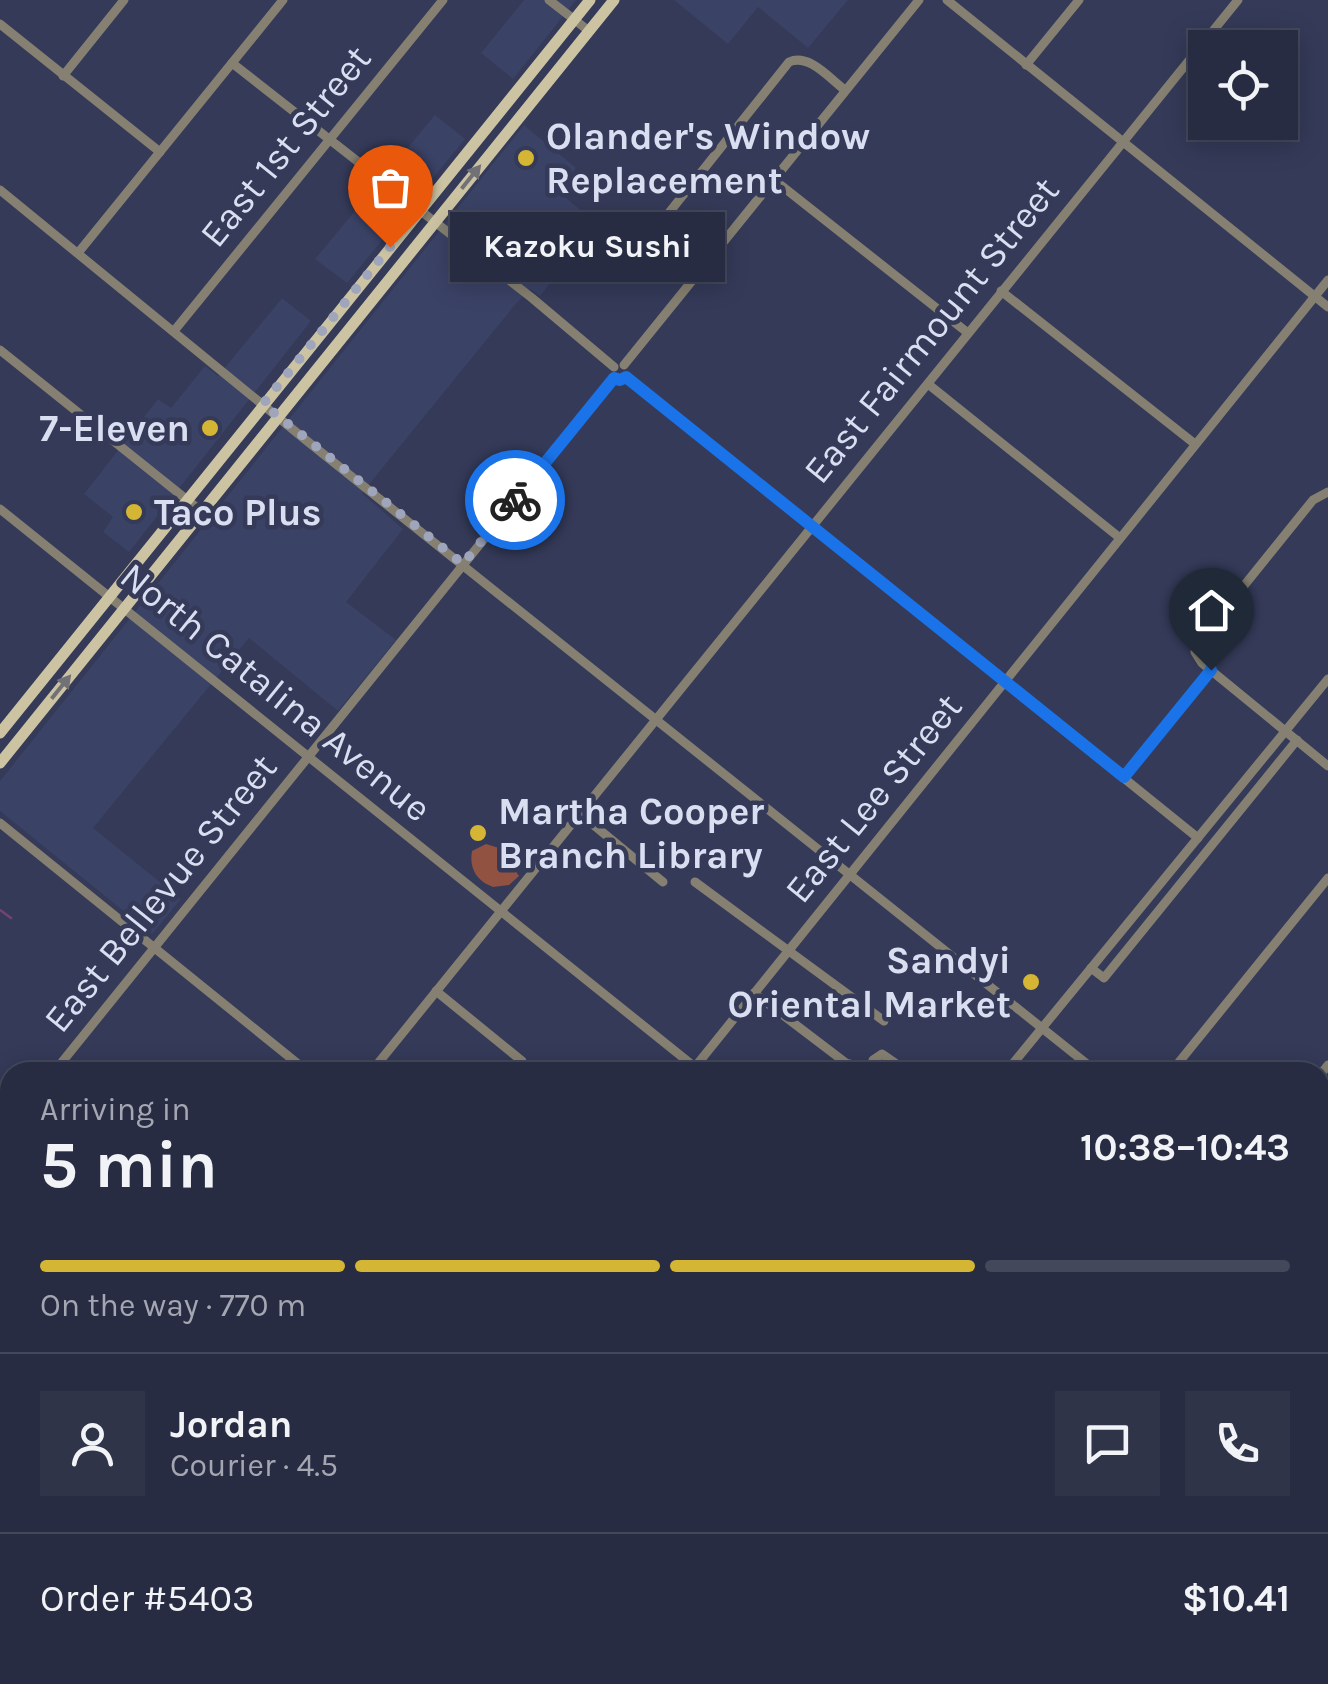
<!DOCTYPE html>
<html lang="en">
<head>
<meta charset="utf-8">
<style>
  body { margin:0; font-family:Karla,sans-serif; background:#2f3449; color:#f1f3f6; height:100vh; display:flex; flex-direction:column; font-size:38px; white-space:nowrap }
  * { box-sizing:border-box; margin:0 }
  p { font-size:32px; color:#a4a7b2 }
  .icon { flex:none; width:55px; height:55px; fill:none; stroke:currentColor; stroke-width:2; stroke-linecap:round; stroke-linejoin:round }
  .map { position:relative; flex:1; overflow:hidden }
  .details { position:absolute; left:0px; top:1062px; width:1330px; height:622px; display:flex; flex-direction:column; background:#272c42; border-radius:30px 30px 0 0; box-shadow:0 5px 25px #0003,0 0 0 2px #43485b }
  .details>* { flex:none }
  .fabs { position:absolute; left:1188px; top:30px; display:grid; gap:20px }
  .fabs a { display:grid; place-items:center; width:110px; height:110px; border-radius:0px; background:#272c42; box-shadow:0 5px 25px #0003,0 0 0 2px #43485b; font-size:50px }
  .pin { position:absolute; display:grid; place-items:center; width:85px; height:85px; color:#fff; margin:-102px -42px; border-radius:50% 50% 50% 0; rotate:-45deg; box-shadow:0 0 10px #0007 }
  .pin .icon { rotate:45deg }
  .courier { position:absolute; display:grid; place-items:center; width:100px; height:100px; margin:-50px; border:8px solid #1a73e8; border-radius:50%; background:#fff; color:#222; box-shadow:0 2px 12px #0007 }
  .bubble { position:absolute; height:70px; border-radius:0px; background:#272c42; box-shadow:0 5px 25px #0003,0 0 0 2px #43485b; font-size:32px; font-weight:700; line-height:70px; text-align:center }
  .head em { font-style:normal; font-weight:700 }
  .head div { display:flex; flex-direction:column-reverse }
  .head { display:flex; align-items:center; justify-content:space-between; height:170px; padding:0 40px }
  h1 { font-size:65px; font-weight:700; line-height:75px }
  .bar { display:grid; grid-template-columns:repeat(4,1fr); gap:15px 10px; align-content:center; height:120px; padding:0 40px }
  .bar i { height:12px; border-radius:8px; background:#43485b }
  .bar .selected { background:#d5b534 }
  .bar p { grid-column:span 4 }
  .line { display:flex; align-items:center; gap:25px; padding:0 40px; border-top:2px solid #43485b }
  .line div { flex:1 }
  .round { display:grid; place-items:center; flex:none; width:105px; height:105px; border-radius:0px; background:#2f3449 }
  .map>svg:first-child { display:block }
</style>
</head>
<body>
<div class="map">
<svg width="1328" height="1684" viewBox="0 0 1328 1684">
  <rect width="100%" height="100%" fill="#343a58"/>
  <g fill="#3a4266">
    <polygon points="524,0 576,0 513,79 481,53"/>
    <polygon points="674,0 848,0 808,48 758,7 728,44"/>
    <polygon points="435,115 465,139 347,283 315,259"/>
    <polygon points="524,125 576,168 558,191 597,224 540,296 530,289 514,306 362,493 403,529 346,602 396,640 338,711 249,638 93,828 181,899 152,934 0,811 0,781"/>
    <polygon points="282,298 311,321 129,552 103,532 113,517 84,494 158,399 171,408 205,366 218,376"/>
    <polygon points="1320,1266 1328,1273 1328,1440 1320,1449"/>
  </g>
  <g fill="#925242">
    <path d="M486 844 499 848 519 876 509 885 493 887C476 881 469 868 472 851Z"/>
    <polygon points="1328,1322 1328,1440 1320,1449 1320,1332"/>
  </g>
  <g fill="none" stroke-linecap="round" stroke-linejoin="round">
    <polyline stroke="#744376" stroke-width="2.5" points="0,910 11,918"/>
    <g stroke="#858071" stroke-width="9">
      <polyline points="549,0 589,31"/>
      <polyline points="947,0 1328,307"/>
      <polyline points="0,24 160,152"/>
      <polyline points="232,63 532,298 614,367"/>
      <polyline points="1026,65 1079,0"/>
      <polyline points="63,76 124,0"/>
      <polyline points="773,179 968,333"/>
      <polyline points="0,190 307,441 1097,1072"/>
      <polyline points="78,253 283,0"/>
      <path d="M702 266C687 254 660 241 664 219L789 62C809 53 829 78 845 90"/>
      <polyline points="1001,291 1195,444"/>
      <polyline points="174,331 443,0"/>
      <polyline points="0,350 201,511"/>
      <polyline points="624,365 919,0"/>
      <polyline points="627,377 1198,838"/>
      <polyline points="928,384 1120,538"/>
      <polyline points="1328,492 1313,500 1201,639 1195,652 1202,663 1328,766"/>
      <polyline points="0,509 701,1072"/>
      <polyline points="1125,777 1211,670"/>
      <polyline points="579,813 663,882"/>
      <polyline points="0,823 308,1072"/>
      <polyline points="695,882 884,1021"/>
      <polyline points="1091,968 1104,978 1297,740"/>
      <polyline points="436,991 522,1061"/>
      <polyline points="754,993 846,1063 854,1065"/>
      <polyline points="873,1060 882,1054 908,1072"/>
      <polyline points="54,1072 614,378"/>
      <polyline points="371,1072 1238,0"/>
      <polyline points="691,1072 1328,280"/>
      <polyline points="1006,1072 1328,679"/>
      <polyline points="1171,1072 1328,878"/>
      <polyline points="1320,1075 1328,1065"/>
      <polyline points="0,1139 10,1127"/>
      <polyline points="0,1142 10,1150"/>
      <polyline points="1320,1251 1328,1258"/>
      <polyline points="0,1270 10,1278"/>
      <polyline points="1320,1470 1328,1459"/>
      <polyline points="0,1485 6,1500 0,1512"/>
      <polyline points="1320,1490 1328,1497"/>
      <polyline points="0,1537 10,1525"/>
      <polyline points="787,1675 798,1684"/>
      <polyline points="1055,1675 1066,1684"/>
      <polyline points="1319,1675 1328,1682"/>
      <polyline points="12,1684 19,1675"/>
      <polyline points="199,1684 207,1675"/>
      <polyline points="507,1684 514,1675"/>
      <polyline points="723,1684 730,1675"/>
      <polyline points="835,1684 843,1675"/>
      <polyline points="1145,1684 1152,1675"/>
    </g>
    <g stroke="#ccc3a3" stroke-width="11">
      <polyline points="0,733 590,0"/>
      <polyline points="0,763 614,0"/>
      <polyline points="0,1463 10,1470"/>
      <polyline points="263,1675 274,1684"/>
    </g>
  </g>
  <defs><path id="oneway-solid" d="M-6-.8H1V-3.2L6.5 0L1 3.2V.8H-6Z" transform="scale(2.5)"/></defs>
  <g fill="#717176">
    <use href="#oneway-solid" transform="translate(471 177) rotate(-51)"/>
    <use href="#oneway-solid" transform="translate(61 687) rotate(-51)"/>
  </g>
  <g fill="none" stroke-linecap="round" stroke-linejoin="round">
    <polyline stroke="#9fa5bb" stroke-width="10" stroke-dasharray="0 18" points="390,247 263,404 463,564 515,500"/>
    <polyline stroke="#1a73e8" stroke-width="12" points="515,500 614,378 620,380 626,377 1124,777 1211,670"/>
  </g>
  <g fill="#d5b534" stroke="#343a58" stroke-width="4">
    <circle cx="526" cy="158" r="10"/>
    <circle cx="210" cy="428" r="10"/>
    <circle cx="134" cy="512" r="10"/>
    <circle cx="478" cy="833" r="10"/>
    <circle cx="1031" cy="982" r="10"/>
  </g>
  <g text-anchor="middle" stroke-width="9" stroke-linejoin="round" paint-order="stroke">
    <g font-size="38" font-weight="bold" fill="#d9def1" stroke="#343a58" text-anchor="start">
      <text x="546" y="149">Olander's Window<tspan x="546" dy="44">Replacement</tspan></text>
      <text x="190" y="441" text-anchor="end">7-Eleven</text>
      <text x="154" y="525">Taco Plus</text>
      <text x="498" y="824">Martha Cooper<tspan x="498" dy="44">Branch Library</tspan></text>
      <text x="1011" y="973" text-anchor="end">Sandyi<tspan x="1011" dy="44">Oriental Market</tspan></text>
    </g>
    <g font-size="38" fill="#d9def1" stroke="#343a58">
      <text transform="translate(285 146) rotate(-51)" y="13">East 1st Street</text>
      <text transform="translate(931 330) rotate(-51)" y="13">East Fairmount Street</text>
      <text transform="translate(276 692) rotate(39)" y="13">North Catalina Avenue</text>
      <text transform="translate(873 798) rotate(-51)" y="13">East Lee Street</text>
      <text transform="translate(160 893) rotate(-51)" y="13">East Bellevue Street</text>
    </g>
  </g>
</svg>
<div class="fabs">
<a><svg class="icon" aria-label="locate" viewBox="0 0 24 24"><circle cx="12" cy="12" r="6"/><path d="M12 2v4M12 18v4M2 12h4M18 12h4"/></svg></a>
</div>
<div class="pin" style="left:390px;top:247px;background:#ea580c"><svg class="icon" aria-label="bag" viewBox="0 0 24 24"><path d="M5 8h14l-1 12H6zM9 8a3 3 0 0 1 6 0"/></svg></div>
<div class="pin" style="left:1211px;top:670px;background:#1f2937"><svg class="icon" aria-label="home" viewBox="0 0 24 24"><path d="M3 11l9-7 9 7M6 9v11h12V9"/></svg></div>
<div class="courier" style="left:515px;top:500px"><svg class="icon" aria-label="bike" viewBox="0 0 24 24"><circle cx="6" cy="16" r="4"/><circle cx="18" cy="16" r="4"/><path d="M6 16l4-8h5l3 8M10 8l3 8H6M13 5h3"/></svg></div>
<div class="bubble" style="left:450px;top:212px;width:275px">Kazoku Sushi</div>
<section class="details">
<div class="head"><div><h1>5 min</h1><p>Arriving in</p></div><em>10:38–10:43</em></div>
<div class="bar"><i class="selected"></i><i class="selected"></i><i class="selected"></i><i></i><p>On the way · 770 m</p></div>
<div class="line" style="height:180px"><a class="round"><svg class="icon" aria-label="person" viewBox="0 0 24 24"><circle cx="12" cy="8" r="4"/><path d="M4 21q1-7 8-7t8 7"/></svg></a><div><b>Jordan</b><p>Courier · 4.5</p></div><a class="round"><svg class="icon" aria-label="chat" viewBox="0 0 24 24"><path d="M4 5h16v11H9l-5 4z"/></svg></a><a class="round"><svg class="icon" aria-label="phone" viewBox="0 0 24 24"><path d="M5 4h4l2 5-3 2q2 4 5 5l2-3 5 2v4C11 20 4 13 5 4z"/></svg></a></div>
<div class="line" style="height:130px"><div>Order #5403</div><b>$10.41</b></div>
</section>
</div>
</body>
</html>
